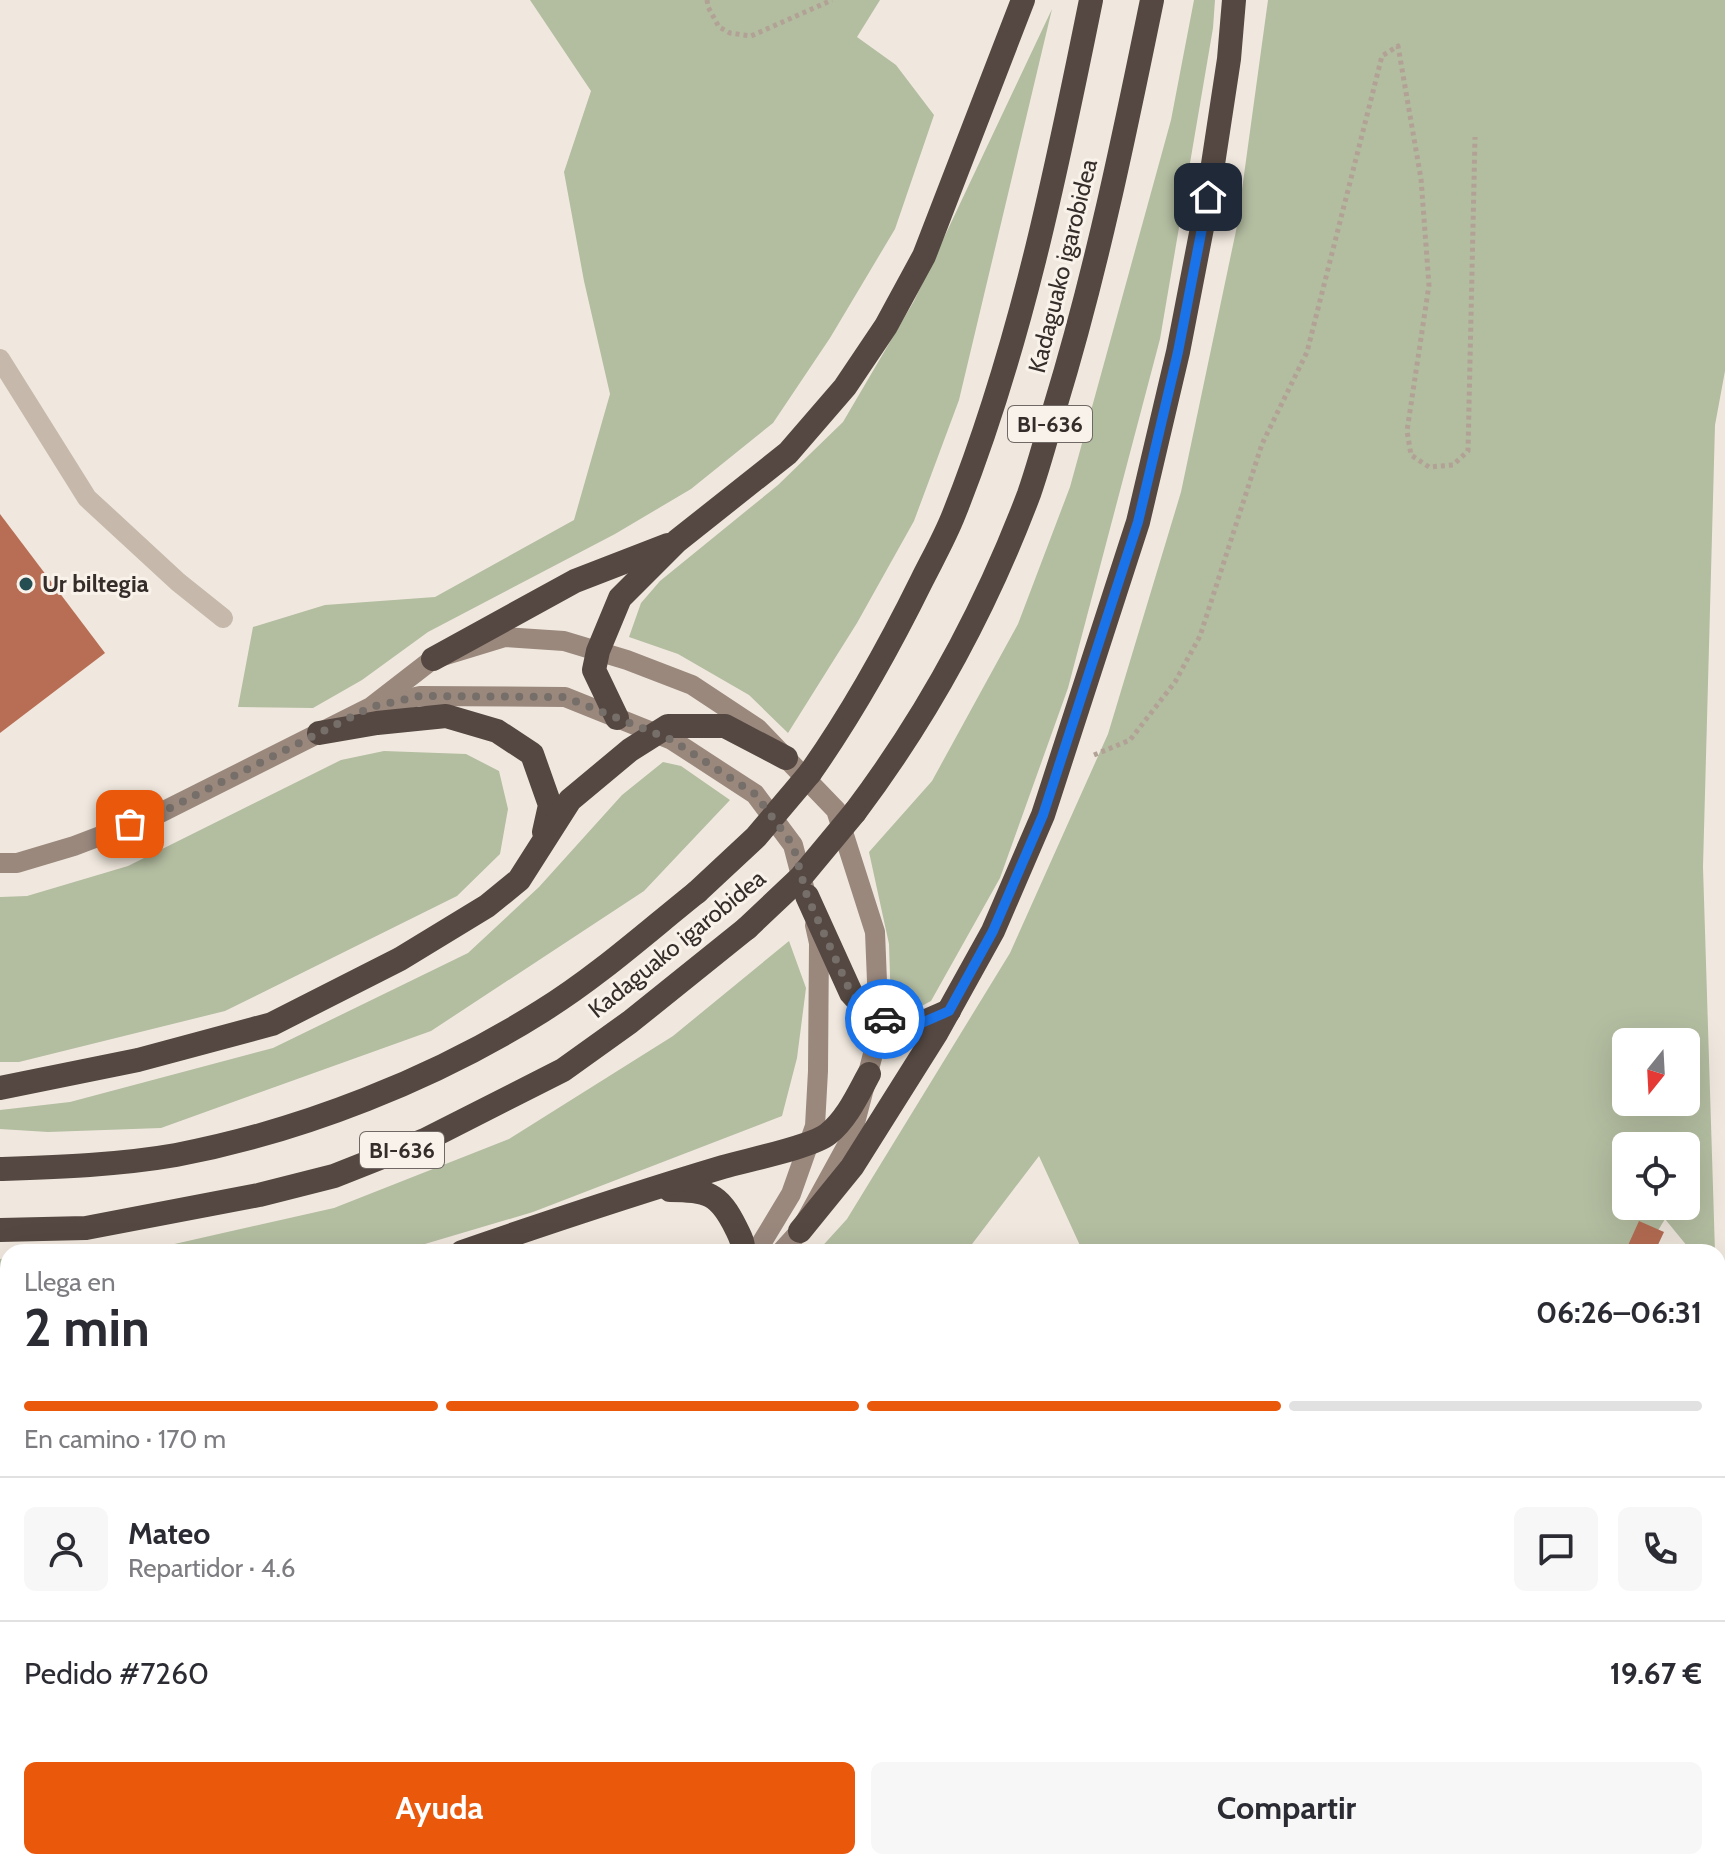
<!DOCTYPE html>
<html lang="es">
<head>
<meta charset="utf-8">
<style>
  body { margin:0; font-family:Cabin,sans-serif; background:#f7f7f7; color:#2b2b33; height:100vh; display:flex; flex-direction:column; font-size:30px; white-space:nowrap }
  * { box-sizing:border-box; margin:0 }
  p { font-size:26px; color:#7c7c81 }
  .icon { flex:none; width:44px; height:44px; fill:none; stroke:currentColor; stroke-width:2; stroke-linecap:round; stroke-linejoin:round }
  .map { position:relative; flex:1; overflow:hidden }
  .sheet { position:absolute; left:0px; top:1244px; width:1726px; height:626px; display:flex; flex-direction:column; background:#fff; border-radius:24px 24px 0 0; box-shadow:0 8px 32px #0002 }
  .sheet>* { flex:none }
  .needle { width:52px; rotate:198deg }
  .tools { position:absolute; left:1612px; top:1028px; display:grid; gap:16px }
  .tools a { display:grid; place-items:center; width:88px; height:88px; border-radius:12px; background:#fff; box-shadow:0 8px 32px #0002; font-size:40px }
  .pin { position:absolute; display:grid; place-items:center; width:68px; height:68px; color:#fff; margin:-34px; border-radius:16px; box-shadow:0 4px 12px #0006 }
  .courier { position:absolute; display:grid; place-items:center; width:80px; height:80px; margin:-40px; border:6px solid #1a73e8; border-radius:50%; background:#fff; color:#222; box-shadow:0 2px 10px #0007 }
  .head em { font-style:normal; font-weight:700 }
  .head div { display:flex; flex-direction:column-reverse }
  .head { display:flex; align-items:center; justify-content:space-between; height:136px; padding:0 24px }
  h1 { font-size:52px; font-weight:700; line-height:60px }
  .bar { display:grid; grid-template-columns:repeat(4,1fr); gap:12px 8px; align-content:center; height:96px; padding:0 24px }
  .bar i { height:10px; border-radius:6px; background:#e1e1e2 }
  .bar .active { background:#ea580c }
  .bar p { grid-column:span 4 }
  .line { display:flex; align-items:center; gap:20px; padding:0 24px; border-top:2px solid #e1e1e2 }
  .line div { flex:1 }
  .round { display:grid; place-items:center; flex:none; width:84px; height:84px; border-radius:12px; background:#f7f7f7 }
  .action { display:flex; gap:16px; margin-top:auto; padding:16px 24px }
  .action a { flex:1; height:92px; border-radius:12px; background:#ea580c; color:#fff; font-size:32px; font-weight:700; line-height:92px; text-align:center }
  .action a+a { background:#f7f7f7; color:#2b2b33 }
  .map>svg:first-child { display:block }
</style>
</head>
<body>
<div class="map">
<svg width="1725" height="1869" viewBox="0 0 1725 1869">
  <rect width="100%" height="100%" fill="#f0e8de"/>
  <g fill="#b3bda0" fill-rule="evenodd">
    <polygon points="530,0 880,0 857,37 896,65 934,115 895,229 830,338 773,423 691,489 615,534 428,632 362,680 313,708 238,707 253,627 325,605 435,597 574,520 610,394 584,281 564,172 591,91"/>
    <polygon points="1194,0 1215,0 1213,28 1160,339 1068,688 1000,878 931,1001 914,1010 891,1008 889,944 869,852 932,781 1018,624 1070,487 1171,120"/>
    <path d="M1268 0H1725V371L1715 425 1703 867 1715 1252H1692L1665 1219 1645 1252H1083L1039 1156 966 1252H817L847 1219 1010 953 1108 734 1181 492 1237 226ZM1626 1042H1686V1102H1626ZM1626 1146H1686V1206H1626Z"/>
    <polygon points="1052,9 959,400 914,521 857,623 788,733 749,695 678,654 629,637 641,603 660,581 778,485 843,422 914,301"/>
    <polygon points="384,751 466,754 499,771 508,809 500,854 457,896 225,1011 19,1062 0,1062 0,897 27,896 128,866 341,760"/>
    <polygon points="663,762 681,766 730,800 644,891 431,1031 161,1128 48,1132 0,1129 0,1110 70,1102 273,1048 468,953 539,887 622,795"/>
    <polygon points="789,941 806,988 797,1058 782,1116 533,1212 398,1252 117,1252 148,1250 334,1208 509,1139 673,1036"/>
    <polygon points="8,1258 8,1289 0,1289 0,1259"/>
    <path d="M1725 1551V1640C1717 1610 1715 1581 1725 1551Z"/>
    <polygon points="722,1862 969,1862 962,1869 713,1869"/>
    <polygon points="1086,1862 1511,1862 1511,1869 1083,1869"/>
  </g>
  <polygon fill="#e6d9c7" points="262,1862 325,1862 323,1869 268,1869"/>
  <g fill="#b86e54">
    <polygon points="0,514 105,653 0,733"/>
    <polygon points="1639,1221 1664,1232 1656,1249 1663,1252 1625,1252"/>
    <polygon points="8,1778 8,1841 0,1842 0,1779"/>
    <polygon points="399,1862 450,1862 435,1869 402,1869"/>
    <polygon points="600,1862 722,1862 713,1869 589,1869"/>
    <polygon points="969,1862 1033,1862 1040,1869 962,1869"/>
  </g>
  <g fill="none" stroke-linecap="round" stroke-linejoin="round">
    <g stroke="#b2a296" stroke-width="5" stroke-dasharray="4 4" stroke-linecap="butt">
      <polyline points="707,0 708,7 719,27 730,33 751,36 832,0"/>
      <polyline points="1094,755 1130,740 1175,682 1200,636 1262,444 1307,352 1382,56 1398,46 1421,179 1429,285 1407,431 1411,455 1429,467 1453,465 1468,451 1475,137"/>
      <polyline points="225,1862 226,1869"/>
      <polyline points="384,1862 388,1869"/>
      <polyline points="1042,1862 1048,1869"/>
      <polyline points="1280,1862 1284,1869"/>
      <polyline points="1599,1862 1606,1869"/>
      <polyline points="1693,1862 1696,1869"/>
      <polyline points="813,1869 818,1862"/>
      <polyline points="899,1869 912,1862"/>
      <polyline points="949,1869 956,1862"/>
      <polyline points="1205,1869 1206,1862"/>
      <polyline points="1549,1869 1564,1862"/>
      <polyline points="1642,1869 1642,1862"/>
    </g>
    <g stroke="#c6b8ab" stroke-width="20">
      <polyline points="0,359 87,498 178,582 223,618"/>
      <polyline points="1718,1523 1725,1512"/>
      <polyline points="1718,1680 1725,1694"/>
      <polyline points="102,1869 135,1862"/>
      <polyline points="549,1869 561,1862"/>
    </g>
    <g stroke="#9a887d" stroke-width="20">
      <polyline points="379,705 420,696 565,697 672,740 755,794 793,845 804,887"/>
      <polyline points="0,863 17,863 74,846 158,814 371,707 433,659 505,637 564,641 627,660 692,685 757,728 836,810 875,932 879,1031 851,1138 800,1231 781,1252"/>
      <polyline points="756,1252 791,1194 815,1126 818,1071 819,943 815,925"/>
      <polyline points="0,1733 8,1732"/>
    </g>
    <g stroke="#554842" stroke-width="24">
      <polyline points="433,659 575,581 668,545"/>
      <polyline points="617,718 594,670 598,651 620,598 677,541 788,453 845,387 886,326 924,256 1023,0"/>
      <polyline points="319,733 377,723 446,716 497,731 532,754 550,805 544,832"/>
      <path d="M810 773C853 712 889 647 922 580 933 558 945 537 954 514 1020 349 1056 173 1091 0"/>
      <path d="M855 812C928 715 986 608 1029 494 1039 465 1047 436 1055 407 1096 273 1124 137 1152 0"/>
      <polyline points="807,896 851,993 870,1014 917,1025 949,1011"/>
      <polyline points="0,1088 138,1060 272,1024 400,959 487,906 519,880 570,800 630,750 668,726 725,726 786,758"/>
      <path d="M0 1169C58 1167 119 1165 176 1155 302 1131 434 1079 542 1011 597 977 647 932 697 892"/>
      <path d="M670 1190C707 1190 719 1193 736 1228 740 1236 744 1243 743 1252"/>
      <polyline points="0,1230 86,1228 259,1195 334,1176 425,1140 563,1070 630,1022 747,928"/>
      <polyline points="800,1231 852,1167 937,1032 993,931 1043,815 1138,522 1178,352 1208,197 1229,59 1234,0"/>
      <path d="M462 1252C549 1222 636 1193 723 1167 747 1160 812 1147 828 1134 847 1119 858 1094 869 1074"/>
      <polyline points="0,1315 8,1315"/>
    </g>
    <g stroke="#554842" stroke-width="24">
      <polyline points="697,892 756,837 810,773"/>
      <polyline points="747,928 801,877 855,812"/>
    </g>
  </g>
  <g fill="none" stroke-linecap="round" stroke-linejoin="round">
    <polyline stroke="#766e69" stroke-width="8" stroke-dasharray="0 14.4" points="130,824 158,814 371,707 420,696 565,697 672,740 755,794 793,845 807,896 851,993 870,1014 885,1019"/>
    <polyline stroke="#1a73e8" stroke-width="10" points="885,1019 917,1025 949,1011 993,931 1043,815 1138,522 1178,352 1208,197"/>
  </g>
  <circle fill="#244e52" stroke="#f8f2ea" stroke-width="3" cx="26" cy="584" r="8"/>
  <g text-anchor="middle" stroke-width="6" stroke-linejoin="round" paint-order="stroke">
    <g fill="#f8f2ea" stroke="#706864" stroke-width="2">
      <rect x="1008" y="406" width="84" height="36" rx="6"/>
      <rect x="360" y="1132" width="84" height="36" rx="6"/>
    </g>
    <g font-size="22" font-weight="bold" fill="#352d2a">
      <text x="1050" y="432">BI-636</text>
      <text x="402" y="1158">BI-636</text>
    </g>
    <g font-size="24" fill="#352d2a" stroke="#f8f2ea">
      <text transform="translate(1063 266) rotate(-76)" y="8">Kadaguako igarobidea</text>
      <text transform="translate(677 944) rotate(-39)" y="8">Kadaguako igarobidea</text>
    </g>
    <g font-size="24" font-weight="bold" fill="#352d2a" stroke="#f8f2ea" text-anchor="start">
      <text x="42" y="592">Ur biltegia</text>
    </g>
  </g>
</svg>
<div class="tools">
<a><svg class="needle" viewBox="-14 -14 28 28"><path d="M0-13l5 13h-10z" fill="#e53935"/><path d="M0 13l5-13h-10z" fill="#7c7c81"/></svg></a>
<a><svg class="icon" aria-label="locate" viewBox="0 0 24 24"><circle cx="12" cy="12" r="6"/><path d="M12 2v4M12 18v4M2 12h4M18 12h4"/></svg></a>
</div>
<div class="pin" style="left:130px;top:824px;background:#ea580c"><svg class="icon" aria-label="bag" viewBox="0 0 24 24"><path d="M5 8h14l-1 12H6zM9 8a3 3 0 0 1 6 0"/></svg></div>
<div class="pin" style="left:1208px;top:197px;background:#1f2937"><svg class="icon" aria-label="home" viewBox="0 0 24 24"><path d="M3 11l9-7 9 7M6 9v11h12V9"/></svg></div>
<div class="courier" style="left:885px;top:1019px"><svg class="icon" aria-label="car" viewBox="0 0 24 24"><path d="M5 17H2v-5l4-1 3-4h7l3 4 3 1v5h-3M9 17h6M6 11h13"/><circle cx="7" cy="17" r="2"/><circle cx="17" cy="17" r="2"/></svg></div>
<section class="sheet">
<div class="head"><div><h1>2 min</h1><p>Llega en</p></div><em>06:26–06:31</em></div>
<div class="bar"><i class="active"></i><i class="active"></i><i class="active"></i><i></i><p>En camino · 170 m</p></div>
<div class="line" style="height:144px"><a class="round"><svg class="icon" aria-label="person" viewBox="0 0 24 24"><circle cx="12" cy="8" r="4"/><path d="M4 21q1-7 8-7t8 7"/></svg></a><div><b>Mateo</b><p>Repartidor · 4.6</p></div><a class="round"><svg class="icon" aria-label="chat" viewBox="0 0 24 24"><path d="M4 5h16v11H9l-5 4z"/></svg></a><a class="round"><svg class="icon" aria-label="phone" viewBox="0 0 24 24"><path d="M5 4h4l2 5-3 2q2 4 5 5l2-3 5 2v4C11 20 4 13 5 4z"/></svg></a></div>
<div class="line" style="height:104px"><div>Pedido #7260</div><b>19.67 €</b></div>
<div class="action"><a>Ayuda</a><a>Compartir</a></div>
</section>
</div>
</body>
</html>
